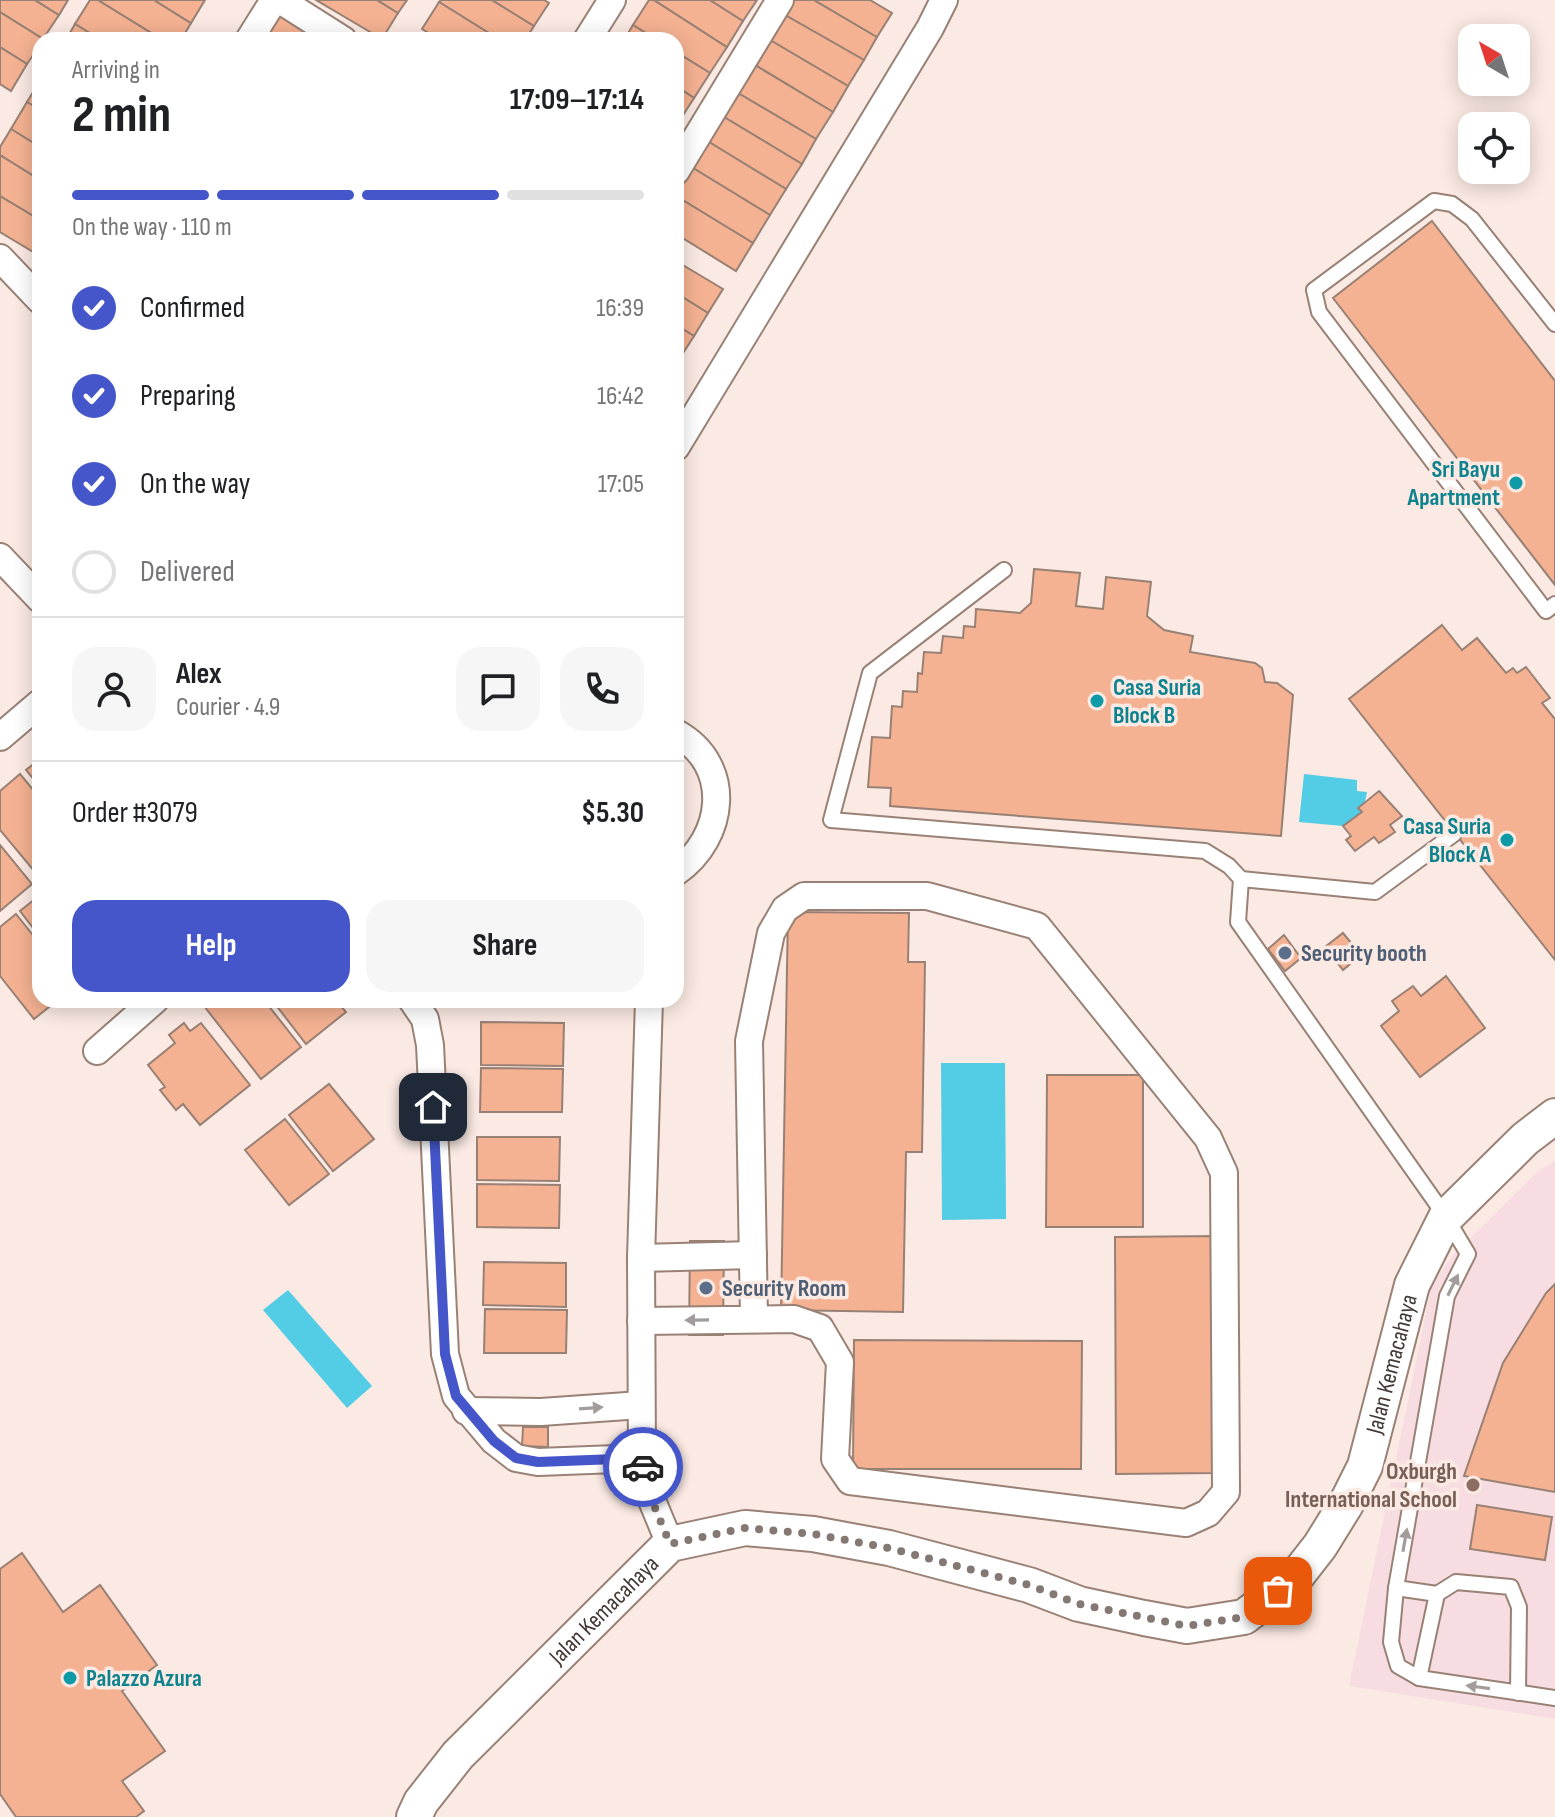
<!DOCTYPE html>
<html lang="en">
<head>
<meta charset="utf-8">
<style>
  body { margin:0; font-family:"Sofia Sans Condensed",sans-serif; background:#f6f6f6; color:#202124; height:100vh; display:flex; flex-direction:column; font-size:30px; white-space:nowrap }
  * { box-sizing:border-box; margin:0 }
  p { font-size:26px; color:#757577 }
  .icon { flex:none; width:44px; height:44px; fill:none; stroke:currentColor; stroke-width:2; stroke-linecap:round; stroke-linejoin:round }
  .map { position:relative; flex:1; overflow:hidden }
  .sheet { position:absolute; left:32px; top:32px; width:652px; height:976px; display:flex; flex-direction:column; background:#fff; border-radius:24px; box-shadow:0 4px 20px #0003 }
  .sheet>* { flex:none }
  .needle { width:52px; rotate:321deg }
  .tools { position:absolute; left:1458px; top:24px; display:grid; gap:16px }
  .tools a { display:grid; place-items:center; width:72px; height:72px; border-radius:16px; background:#fff; box-shadow:0 4px 20px #0003; font-size:40px }
  .pin { position:absolute; display:grid; place-items:center; width:68px; height:68px; color:#fff; margin:-34px; border-radius:16px; box-shadow:0 4px 12px #0006 }
  .courier { position:absolute; display:grid; place-items:center; width:80px; height:80px; margin:-40px; border:6px solid #4556cb; border-radius:50%; background:#fff; color:#222; box-shadow:0 2px 10px #0007 }
  .overview em { font-style:normal; font-weight:700 }
  .overview div { display:flex; flex-direction:column-reverse }
  .overview { display:flex; align-items:center; justify-content:space-between; height:136px; padding:0 40px }
  h1 { font-size:52px; font-weight:700; line-height:60px }
  .bar { display:grid; grid-template-columns:repeat(4,1fr); gap:12px 8px; align-content:center; height:96px; padding:0 40px }
  .bar i { height:10px; border-radius:6px; background:#e0e0e0 }
  .bar .on { background:#4556cb }
  .bar p { grid-column:span 4 }
  .line { display:flex; align-items:center; gap:20px; padding:0 40px; border-top:2px solid #e0e0e0 }
  .line div { flex:1 }
  .round { display:grid; place-items:center; flex:none; width:84px; height:84px; border-radius:24px; background:#f6f6f6 }
  ol { padding:0 40px; list-style:none }
  li { display:flex; align-items:center; gap:24px; height:88px }
  li p { margin-inline-start:auto }
  li .icon { padding:8px; border-radius:50%; background:#4556cb; color:#fff; stroke-width:4 }
  li:last-child { color:#757577 }
  li i { width:44px; height:44px; border:4px solid #e0e0e0; border-radius:50% }
  .primary-button { display:flex; gap:16px; margin-top:auto; padding:16px 40px }
  .primary-button a { flex:1; height:92px; border-radius:24px; background:#4556cb; color:#fff; font-size:32px; font-weight:700; line-height:92px; text-align:center }
  .primary-button a+a { background:#f6f6f6; color:#202124 }
  .map>svg:first-child { display:block }
</style>
</head>
<body>
<div class="map">
<svg width="1555" height="1817" viewBox="0 0 1555 1817">
  <rect width="100%" height="100%" fill="#fbeae3"/>
  <polygon fill="#f7dde2" points="1555,1160 1555,1719 1349,1686 1432,1284 1454,1254 1535,1174"/>
  <g fill="#53cce6">
    <polygon points="1304,774 1357,780 1357,791 1367,792 1365,802 1358,808 1362,812 1343,826 1299,822"/>
    <polygon points="941,1063 1005,1063 1006,1219 942,1220"/>
    <polygon points="288,1290 372,1386 347,1408 263,1310"/>
  </g>
  <g fill="#f5b292" stroke="#988074" stroke-width="2">
    <polygon points="0,0 35,0 59,15 43,39 0,12"/>
    <polygon points="35,0 68,0 59,15"/>
    <polygon points="90,0 98,0 163,40 101,40 75,24"/>
    <polygon points="98,0 154,0 191,23 181,40 163,40"/>
    <polygon points="154,0 205,0 191,23"/>
    <polygon points="316,0 377,0 398,13 382,39"/>
    <polygon points="377,0 407,0 398,13"/>
    <polygon points="441,0 492,0 534,26 525,40 500,40 439,2"/>
    <polygon points="492,0 544,0 549,3 534,26"/>
    <polygon points="649,0 654,0 727,47 710,73 676,52 676,40 657,40 633,25"/>
    <polygon points="654,0 710,0 743,21 727,47"/>
    <polygon points="710,0 757,0 743,21"/>
    <polygon points="793,0 814,0 877,37 864,60 785,15"/>
    <polygon points="814,0 870,0 892,13 877,37"/>
    <polygon points="439,2 500,40 440,40 422,29"/>
    <polygon points="280,11 327,40 271,40 265,36"/>
    <polygon points="0,12 43,39 40,40 40,45 27,64 0,47"/>
    <polygon points="785,15 864,60 848,86 770,40"/>
    <polygon points="75,24 101,40 66,40"/>
    <polygon points="633,25 657,40 624,40"/>
    <polygon points="770,40 848,86 833,112 755,65"/>
    <polygon points="0,47 27,64 11,91 0,84"/>
    <polygon points="676,52 710,73 694,98 676,86"/>
    <polygon points="755,65 833,112 816,139 738,93"/>
    <polygon points="40,81 40,110 27,102"/>
    <polygon points="676,86 694,98 678,123 676,121"/>
    <polygon points="738,93 816,139 802,164 724,117"/>
    <polygon points="27,102 40,110 40,147 11,129"/>
    <polygon points="724,117 802,164 786,189 709,142"/>
    <polygon points="11,129 40,147 40,180 0,155 0,147"/>
    <polygon points="709,142 786,189 770,215 693,168"/>
    <polygon points="0,155 40,180 40,220 0,196"/>
    <polygon points="693,168 770,215 753,243 676,196"/>
    <polygon points="0,196 40,220 40,256 0,232"/>
    <polygon points="676,196 753,243 736,271 676,234"/>
    <polygon points="1432,221 1555,381 1555,585 1333,298"/>
    <polygon points="676,261 723,289 708,313 676,293"/>
    <polygon points="676,293 708,313 694,336 676,325"/>
    <polygon points="676,325 694,336 678,361 676,360"/>
    <polygon points="1034,569 1080,573 1076,606 1103,609 1106,577 1151,582 1147,616 1164,630 1193,636 1190,652 1255,663 1262,668 1265,682 1277,683 1293,695 1281,836 890,806 891,788 868,787 872,737 890,738 892,706 902,707 903,691 917,692 918,673 922,674 924,652 941,653 943,636 963,638 964,626 975,627 976,609 1020,613 1031,603"/>
    <polygon points="1442,625 1462,650 1477,638 1506,673 1513,668 1517,673 1526,667 1550,698 1542,703 1555,719 1555,960 1349,699"/>
    <polygon points="40,759 40,787 26,770"/>
    <polygon points="20,774 40,798 40,878 0,830 0,791"/>
    <polygon points="1379,791 1402,816 1390,825 1395,832 1379,843 1374,837 1355,851 1346,840 1351,836 1343,826 1362,812 1358,808"/>
    <polygon points="0,845 32,884 0,911"/>
    <polygon points="40,895 40,937 20,911"/>
    <polygon points="788,912 909,913 908,962 925,962 922,1152 906,1152 903,1312 781,1310"/>
    <polygon points="16,914 40,944 40,1000 58,1000 34,1019 0,976 0,927"/>
    <polygon points="1343,933 1361,955 1343,970 1325,947"/>
    <polygon points="1284,935 1301,958 1285,971 1268,949"/>
    <polygon points="1446,976 1485,1028 1420,1077 1381,1026 1399,1011 1392,1001 1413,986 1421,996"/>
    <polygon points="211,1000 264,1000 301,1047 261,1079 204,1006"/>
    <polygon points="272,1000 336,1000 346,1012 306,1044"/>
    <polygon points="481,1022 564,1023 563,1066 481,1065"/>
    <polygon points="184,1023 190,1031 201,1023 250,1085 200,1125 183,1104 176,1110 160,1090 165,1087 148,1065 175,1043 169,1035"/>
    <polygon points="481,1068 563,1069 562,1112 480,1112"/>
    <polygon points="1047,1075 1143,1075 1143,1227 1046,1227"/>
    <polygon points="329,1084 374,1139 333,1171 289,1115"/>
    <polygon points="285,1119 329,1174 289,1205 245,1150"/>
    <polygon points="477,1137 560,1137 559,1181 477,1180"/>
    <polygon points="477,1184 560,1185 559,1228 477,1227"/>
    <polygon points="1215,1236 1215,1473 1116,1474 1115,1237"/>
    <polygon points="690,1241 724,1241 723,1335 689,1335"/>
    <polygon points="484,1262 566,1263 566,1307 483,1305"/>
    <polygon points="1555,1284 1555,1492 1464,1476 1503,1363 1546,1293"/>
    <polygon points="485,1309 567,1310 566,1353 484,1353"/>
    <polygon points="854,1340 1082,1341 1081,1469 853,1469"/>
    <polygon points="523,1427 548,1427 548,1447 522,1446"/>
    <polygon points="1477,1505 1552,1517 1545,1560 1470,1549"/>
    <polygon points="22,1553 63,1612 100,1585 157,1665 122,1691 165,1751 122,1781 144,1811 136,1817 16,1817 0,1794 0,1569"/>
  </g>
  <g fill="none" stroke-linecap="round" stroke-linejoin="round">
    <defs>
      <g id="service">
        <polyline points="1555,324 1472,219 1452,204 1434,201 1314,290 1319,312 1546,611 1555,604"/>
        <polyline points="1004,570 870,673 831,820 1205,851 1229,866 1241,879 1238,922 1446,1217 1468,1254 1447,1296 1396,1588 1391,1642 1398,1666 1419,1678 1555,1698"/>
        <polyline points="1241,879 1375,892 1454,834"/>
        <polyline points="1396,1588 1437,1594"/>
        <polyline points="1419,1678 1437,1594 1456,1582 1511,1587 1519,1607 1518,1693"/>
      </g>
      <g id="minor">
        <polyline points="280,0 343,40"/>
        <polyline points="249,40 274,0"/>
        <polyline points="587,40 612,0"/>
        <polyline points="676,171 780,0"/>
        <polyline points="0,258 40,300"/>
        <polyline points="676,447 930,28 944,0"/>
        <polyline points="0,557 40,599"/>
        <path d="M676 733C734 765 725 838 676 872"/>
        <polyline points="0,737 40,703"/>
        <polyline points="412,1000 425,1019 430,1045 445,1354 456,1396 494,1441 516,1458 538,1462 642,1458"/>
        <polyline points="649,1000 641,1258 642,1458 646,1486 670,1544"/>
        <polyline points="97,1051 155,1000"/>
        <polyline points="641,1258 753,1255"/>
        <polyline points="641,1321 794,1319 820,1328 840,1362 835,1459 850,1481 1186,1523 1208,1513 1226,1492 1224,1173 1208,1138 1037,926 927,896 804,896 785,909 771,933 749,1041 754,1318"/>
        <polyline points="466,1411 541,1412 641,1405"/>
      </g>
      <g id="tertiary">
        <path id="s1" d="M414 1817 421 1802 458 1755 670 1544 745 1528 813 1534 889 1548 1029 1585 1079 1604 1144 1618 1187 1626 1244 1617 1295 1578 1320 1546 1346 1504 1365 1466 1412 1285 1446 1217 1525 1139 1555 1116"/>
      </g>
    </defs>
    <use href="#service" stroke="#998175" stroke-width="18"/>
    <use href="#minor" stroke="#998175" stroke-width="30"/>
    <use href="#tertiary" stroke="#998175" stroke-width="38"/>
    <use href="#service" stroke="#fff" stroke-width="14"/>
    <use href="#minor" stroke="#fff" stroke-width="26"/>
    <use href="#tertiary" stroke="#fff" stroke-width="34"/>
  </g>
  <defs><path id="oneway-solid" d="M-6-.8H1V-3.2L6.5 0L1 3.2V.8H-6Z" transform="scale(2)"/></defs>
  <g fill="#a29c9a">
    <use href="#oneway-solid" transform="translate(1453 1285) rotate(-64)"/>
    <use href="#oneway-solid" transform="translate(697 1320) rotate(179)"/>
    <use href="#oneway-solid" transform="translate(591 1408) rotate(-4)"/>
    <use href="#oneway-solid" transform="translate(1405 1540) rotate(-80)"/>
    <use href="#oneway-solid" transform="translate(1478 1687) rotate(-172)"/>
  </g>
  <g fill="none" stroke-linecap="round" stroke-linejoin="round">
    <polyline stroke="#847872" stroke-width="8" stroke-dasharray="0 14.4" points="643,1467 646,1486 670,1544 745,1528 813,1534 889,1548 1029,1585 1079,1604 1187,1626 1244,1617 1278,1591"/>
    <polyline stroke="#4556cb" stroke-width="10" points="433,1107 445,1354 456,1396 494,1441 516,1458 538,1462 642,1458 643,1467"/>
  </g>
  <g fill="#0f9aa8" stroke="#fbeae3" stroke-width="3">
    <circle cx="1516" cy="483" r="8"/>
    <circle cx="1097" cy="701" r="8"/>
    <circle cx="1507" cy="840" r="8"/>
    <circle cx="70" cy="1678" r="8"/>
  </g>
  <g fill="#5c6f8a" stroke="#fbeae3" stroke-width="3">
    <circle cx="1285" cy="953" r="8"/>
    <circle cx="706" cy="1288" r="8"/>
  </g>
  <circle fill="#8d6e63" stroke="#fbeae3" stroke-width="3" cx="1473" cy="1485" r="8"/>
  <g text-anchor="middle" stroke-width="7" stroke-linejoin="round" paint-order="stroke">
    <g font-size="24" font-weight="bold" fill="#0d838f" stroke="#fbeae3" text-anchor="end">
      <text x="1500" y="477">Sri Bayu<tspan x="1500" dy="28">Apartment</tspan></text>
      <text x="1113" y="695" text-anchor="start">Casa Suria<tspan x="1113" dy="28">Block B</tspan></text>
      <text x="1491" y="834">Casa Suria<tspan x="1491" dy="28">Block A</tspan></text>
      <text x="86" y="1686" text-anchor="start">Palazzo Azura</text>
    </g>
    <g font-size="24" font-weight="bold" fill="#4e5e75" stroke="#fbeae3" text-anchor="start">
      <text x="1301" y="961">Security booth</text>
      <text x="722" y="1296">Security Room</text>
    </g>
    <g font-size="24" fill="#443a35" stroke="#fbeae3">
      <text dy="8" stroke="none"><textPath href="#s1" startOffset="1266">Jalan Kemacahaya</textPath></text>
      <text dy="8" stroke="none"><textPath href="#s1" startOffset="282">Jalan Kemacahaya</textPath></text>
    </g>
    <g font-size="24" font-weight="bold" fill="#785e54" stroke="#fbeae3" text-anchor="end">
      <text x="1457" y="1479">Oxburgh<tspan x="1457" dy="28">International School</tspan></text>
    </g>
  </g>
</svg>
<div class="tools">
<a><svg class="needle" viewBox="-14 -14 28 28"><path d="M0-13l5 13h-10z" fill="#e53935"/><path d="M0 13l5-13h-10z" fill="#757577"/></svg></a>
<a><svg class="icon" aria-label="locate" viewBox="0 0 24 24"><circle cx="12" cy="12" r="6"/><path d="M12 2v4M12 18v4M2 12h4M18 12h4"/></svg></a>
</div>
<div class="pin" style="left:1278px;top:1591px;background:#ea580c"><svg class="icon" aria-label="bag" viewBox="0 0 24 24"><path d="M5 8h14l-1 12H6zM9 8a3 3 0 0 1 6 0"/></svg></div>
<div class="pin" style="left:433px;top:1107px;background:#1f2937"><svg class="icon" aria-label="home" viewBox="0 0 24 24"><path d="M3 11l9-7 9 7M6 9v11h12V9"/></svg></div>
<div class="courier" style="left:643px;top:1467px"><svg class="icon" aria-label="car" viewBox="0 0 24 24"><path d="M5 17H2v-5l4-1 3-4h7l3 4 3 1v5h-3M9 17h6M6 11h13"/><circle cx="7" cy="17" r="2"/><circle cx="17" cy="17" r="2"/></svg></div>
<section class="sheet">
<div class="overview"><div><h1>2 min</h1><p>Arriving in</p></div><em>17:09–17:14</em></div>
<div class="bar"><i class="on"></i><i class="on"></i><i class="on"></i><i></i><p>On the way · 110 m</p></div>
<ol>
<li><svg class="icon" aria-label="check" viewBox="0 0 24 24"><path d="M5 12l5 5 9-10"/></svg>Confirmed<p>16:39</p></li>
<li><svg class="icon" aria-label="check" viewBox="0 0 24 24"><path d="M5 12l5 5 9-10"/></svg>Preparing<p>16:42</p></li>
<li><svg class="icon" aria-label="check" viewBox="0 0 24 24"><path d="M5 12l5 5 9-10"/></svg>On the way<p>17:05</p></li>
<li><i></i>Delivered</li>
</ol>
<div class="line" style="height:144px"><a class="round"><svg class="icon" aria-label="person" viewBox="0 0 24 24"><circle cx="12" cy="8" r="4"/><path d="M4 21q1-7 8-7t8 7"/></svg></a><div><b>Alex</b><p>Courier · 4.9</p></div><a class="round"><svg class="icon" aria-label="chat" viewBox="0 0 24 24"><path d="M4 5h16v11H9l-5 4z"/></svg></a><a class="round"><svg class="icon" aria-label="phone" viewBox="0 0 24 24"><path d="M5 4h4l2 5-3 2q2 4 5 5l2-3 5 2v4C11 20 4 13 5 4z"/></svg></a></div>
<div class="line" style="height:104px"><div>Order #3079</div><b>$5.30</b></div>
<div class="primary-button"><a>Help</a><a>Share</a></div>
</section>
</div>
</body>
</html>
